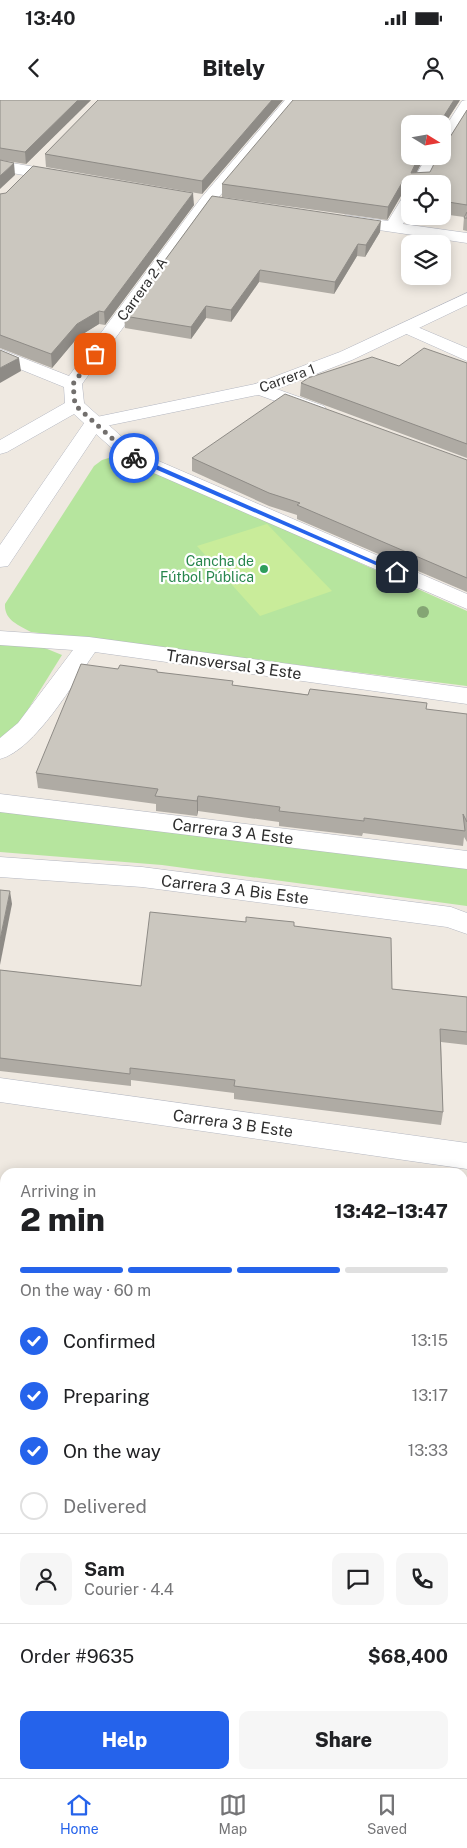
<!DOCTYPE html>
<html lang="en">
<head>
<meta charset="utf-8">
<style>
  body { margin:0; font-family:"Public Sans",sans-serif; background:#f6f6f6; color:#202124; height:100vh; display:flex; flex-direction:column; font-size:19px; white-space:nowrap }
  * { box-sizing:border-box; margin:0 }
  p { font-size:16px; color:#757577 }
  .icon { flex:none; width:28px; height:28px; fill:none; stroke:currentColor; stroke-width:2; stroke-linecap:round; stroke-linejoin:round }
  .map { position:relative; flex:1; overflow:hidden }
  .panel { position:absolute; left:0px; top:1068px; width:468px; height:611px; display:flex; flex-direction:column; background:#fff; border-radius:15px 15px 0 0; box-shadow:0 2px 12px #0003 }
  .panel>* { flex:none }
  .needle { width:32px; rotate:101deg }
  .controls { position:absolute; left:401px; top:15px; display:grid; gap:10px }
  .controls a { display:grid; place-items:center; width:50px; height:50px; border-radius:10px; background:#fff; box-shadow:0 2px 12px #0003; font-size:25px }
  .pin { position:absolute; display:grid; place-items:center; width:42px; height:42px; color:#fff; margin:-21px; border-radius:10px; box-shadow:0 2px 8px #0006 }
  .courier { position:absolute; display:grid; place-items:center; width:50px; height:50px; margin:-25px; border:4px solid #2563eb; border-radius:50%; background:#fff; color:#222; box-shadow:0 1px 6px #0007 }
  .head em { font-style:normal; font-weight:800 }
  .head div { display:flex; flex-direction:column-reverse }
  .head { display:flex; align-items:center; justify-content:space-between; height:85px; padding:0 20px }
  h1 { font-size:32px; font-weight:800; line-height:38px }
  .bar { display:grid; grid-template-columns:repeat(4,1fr); gap:8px 5px; align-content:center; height:60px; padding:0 20px }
  .bar i { height:6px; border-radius:4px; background:#e0e0e0 }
  .bar .current { background:#2563eb }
  .bar p { grid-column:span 4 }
  .line { display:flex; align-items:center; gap:12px; padding:0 20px; border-top:1px solid #e0e0e0 }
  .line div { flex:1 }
  .round { display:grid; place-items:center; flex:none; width:52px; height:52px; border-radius:10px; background:#f6f6f6 }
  ol { padding:0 20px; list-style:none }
  li { display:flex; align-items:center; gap:15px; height:55px }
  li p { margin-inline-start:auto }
  li .icon { padding:5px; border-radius:50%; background:#2563eb; color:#fff; stroke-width:4 }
  li:last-child { color:#757577 }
  li i { width:28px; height:28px; border:2px solid #e0e0e0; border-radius:50% }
  .primary-button { display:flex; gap:10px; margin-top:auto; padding:10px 20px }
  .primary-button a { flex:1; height:58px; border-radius:10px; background:#2563eb; color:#fff; font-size:20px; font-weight:800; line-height:58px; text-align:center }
  .primary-button a+a { background:#f6f6f6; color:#202124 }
  .status { display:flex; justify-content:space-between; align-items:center; height:35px; padding:0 25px; background:#fff; direction:ltr }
  .status svg { height:14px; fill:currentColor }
  header { display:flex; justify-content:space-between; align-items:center; height:65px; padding:0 20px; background:#fff; font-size:22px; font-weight:800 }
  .menu { display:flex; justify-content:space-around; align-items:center; height:70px; border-top:1px solid #e0e0e0; background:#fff; font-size:14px; color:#757577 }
  .menu a { display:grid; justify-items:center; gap:2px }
  .menu .current { color:#2563eb }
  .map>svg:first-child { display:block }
</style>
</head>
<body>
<div class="status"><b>13:40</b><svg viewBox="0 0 49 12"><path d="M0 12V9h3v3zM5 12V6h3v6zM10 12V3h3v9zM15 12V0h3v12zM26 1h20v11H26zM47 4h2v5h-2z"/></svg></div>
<header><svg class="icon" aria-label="back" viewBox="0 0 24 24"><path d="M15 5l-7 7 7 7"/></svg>Bitely<svg class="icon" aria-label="person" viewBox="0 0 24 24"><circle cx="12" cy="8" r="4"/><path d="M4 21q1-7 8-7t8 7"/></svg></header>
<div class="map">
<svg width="467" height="1678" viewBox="0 0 467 1678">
  <rect width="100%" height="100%" fill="#efe9e1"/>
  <g fill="#b6e59e">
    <path d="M112 357 138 364 467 511V586L31 532C18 525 4 520 5 504L94 366 102 360Z"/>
    <polygon points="0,542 35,544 62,555 19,624 0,639"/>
    <polygon points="0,711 467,764 467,806 162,765 0,752"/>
  </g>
  <polygon fill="#c9ec9a" points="267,424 332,491 260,516 197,446"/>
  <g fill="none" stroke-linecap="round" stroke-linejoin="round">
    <defs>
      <g id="street">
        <polygon points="285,0 300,0 213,104 82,284 84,303 140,353 467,494 467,509 126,361 74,314 7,352 0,354 0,340 65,303 64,287 0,261 0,249 69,276 201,98"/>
        <polygon points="467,0 467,16 447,48 442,49 442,32 462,1"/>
        <polygon points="427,56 442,56 427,84 411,84"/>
        <polygon points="0,61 65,72 73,77 65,82 0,71"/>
        <polygon points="410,93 410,112 403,124 467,133 467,143 345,125 337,120 345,115 388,121 404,95"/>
        <polygon points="408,223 467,248 467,261 402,232 399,228 402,224"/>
        <polygon points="260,283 324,306 327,310 324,314 317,316 253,293 251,289 253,285"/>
        <path d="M0 531 89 537 467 588V604L95 552C74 582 35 650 0 659V638L18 623 73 550 0 545Z"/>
        <polygon points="0,694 467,751 467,769 0,712"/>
        <polygon points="0,757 142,767 451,807 467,813 467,834 447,827 142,787 0,777"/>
        <polygon points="0,978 467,1043 467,1069 0,1002"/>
        <polygon points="462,1275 467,1275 467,1307 462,1308"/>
        <polygon points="5,1376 5,1412 0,1414 0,1378"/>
      </g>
      <g id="secondary">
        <polygon points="467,193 467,205 352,260 267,293 101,327 8,466 0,467 0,445 87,319 255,284 340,252"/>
        <polygon points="467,1626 467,1666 462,1667 462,1627"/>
        <polygon points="326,1674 381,1674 380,1678 325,1678"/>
      </g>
    </defs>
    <use href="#street" stroke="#b4b7c1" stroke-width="1"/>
    <use href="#secondary" stroke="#b4b7c1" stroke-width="1"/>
    <use href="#street" fill="#fff" fill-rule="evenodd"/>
    <use href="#secondary" fill="#fff" fill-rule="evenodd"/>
  </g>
  <circle fill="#84a574" cx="423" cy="512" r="6"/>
  <g fill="#afaba4">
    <polygon points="0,0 91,0 26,64 0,60"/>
    <polygon points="283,0 202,94 46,67 45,54"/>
    <polygon points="460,0 442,28 442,24 410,56 425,56 416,73 430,72 442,56 442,38 450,37 467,10 467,131 463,130 464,117 442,114 442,84 410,84 402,94 387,120 222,97 222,84"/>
    <polygon points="0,94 194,105 105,225 99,224 78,237 52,268 0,248"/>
    <polygon points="212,96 380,132 365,157 357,156 334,194 259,182 231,222 206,218 191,239 125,228 124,216"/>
    <polygon points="467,263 467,358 300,296 301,283 399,266"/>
    <polygon points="192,358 467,360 467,492 297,419 297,415 269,406 192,371"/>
    <polygon points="118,569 158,572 233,585 467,615 467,742 464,737 463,746 363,733 362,736 279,726 279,722 198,711 197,716 156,711 156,704 38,688 36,673"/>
    <polygon points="246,822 294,826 392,889 467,897 467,945 441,942 443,1012 441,1025 234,999 234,993 131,980 131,986 0,971 0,870 141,886"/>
  </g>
  <g fill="#8e8b86">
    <polygon points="78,0 91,0 26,64 25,52"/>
    <polygon points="272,0 283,0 202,94 202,81"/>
    <polygon points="454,0 460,0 442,28 442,24 441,24 442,19"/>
    <polygon points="419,56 425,56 412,81 412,84 410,84 410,92 402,94 387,120 388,107 403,81 411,73"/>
    <polygon points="14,63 15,75 0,89 0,76"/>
    <polygon points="193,93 194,105 105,225 104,212"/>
    <polygon points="381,121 380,132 365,157 366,145"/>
    <polygon points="358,144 357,156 334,194 335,182"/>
    <polygon points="260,170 259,182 231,222 231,210"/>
    <polygon points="206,206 206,218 191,239 191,227"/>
    <polygon points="99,211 99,224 78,237 52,268 51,254 77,224"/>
    <polygon points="19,258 21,271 0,283 0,268"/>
    <polygon points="198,696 198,711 197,716 197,701"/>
    <polygon points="10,791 12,804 0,865 0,840"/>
    <polygon points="5,1555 5,1563 0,1564 0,1556"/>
    <polygon points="467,1591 467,1597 462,1598 462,1592"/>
    <polygon points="63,1674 79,1674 80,1676 73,1678 46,1678"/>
    <polygon points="112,1674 140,1674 122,1678 94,1678"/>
  </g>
  <g fill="#cbc7bf" stroke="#8e8b86">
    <polygon points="0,0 78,0 25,52 0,48"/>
    <polygon points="98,0 272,0 202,81 45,54"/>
    <polygon points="293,0 454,0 442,19 442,24 410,24 410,56 419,56 411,73 430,72 438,56 442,56 442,46 444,42 442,42 442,38 450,37 467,10 467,105 442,101 442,84 412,84 412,79 403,81 388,107 222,84"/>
    <polygon points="0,60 14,63 0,76"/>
    <polygon points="33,66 193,93 104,212 99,211 77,224 51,254 0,235 0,94 6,93"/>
    <polygon points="212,96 381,121 366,145 358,144 335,182 260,170 231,210 206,206 191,227 124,216"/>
    <polygon points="467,112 467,118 464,118"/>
    <polygon points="424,248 467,263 467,344 301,283 308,278 372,257 399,266"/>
    <polygon points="0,250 19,258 0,268"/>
    <polygon points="285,294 467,360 467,478 297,405 300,403 269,393 192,358"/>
    <polygon points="81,564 118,569 120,565 157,570 157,572 233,581 232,585 308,595 310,589 427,603 426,609 467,614 467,722 463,714 465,731 364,718 364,721 279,711 280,707 198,696 197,701 155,696 158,689 36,673"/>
    <polygon points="0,790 10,791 0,840"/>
    <polygon points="150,812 246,822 246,817 274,820 294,822 294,826 391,838 392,889 467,897 467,932 440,929 443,1012 234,986 235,980 130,968 130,974 0,958 0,870 141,886"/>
    <polygon points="467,1328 467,1591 462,1592 462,1329"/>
    <polygon points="5,1426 5,1555 0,1556 0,1427"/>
    <polygon points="46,1674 63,1674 46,1678"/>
    <polygon points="79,1674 112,1674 94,1678 80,1678"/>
  </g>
  <polygon fill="#2563eb" points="132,356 136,356 400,472 394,473 132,359"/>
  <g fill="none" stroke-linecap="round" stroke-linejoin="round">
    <polyline stroke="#726f6d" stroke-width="5" stroke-dasharray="0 9" points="95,254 73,284 75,305 134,358"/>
  </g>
  <circle fill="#2e9e5b" stroke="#fff" stroke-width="2" cx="264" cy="469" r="5"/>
  <g text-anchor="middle" stroke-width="4.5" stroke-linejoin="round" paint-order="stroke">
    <g font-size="14" fill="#2e2e2e" stroke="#fff">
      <text transform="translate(142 189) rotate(-54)" y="5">Carrera 2 A</text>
      <text transform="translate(287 278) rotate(-20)" y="5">Carrera 1</text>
    </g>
    <g font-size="14" fill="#27864d" stroke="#fff" text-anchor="end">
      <text x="254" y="466">Cancha de<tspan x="254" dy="16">Fútbol Pública</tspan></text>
    </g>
    <g font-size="16" fill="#2e2e2e" stroke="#fff">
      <text transform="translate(234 564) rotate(8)" y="6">Transversal 3 Este</text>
      <text transform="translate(233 731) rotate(7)" y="6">Carrera 3 A Este</text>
      <text transform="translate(235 789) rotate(7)" y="6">Carrera 3 A Bis Este</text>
      <text transform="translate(233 1023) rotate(8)" y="6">Carrera 3 B Este</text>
    </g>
  </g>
</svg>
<div class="controls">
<a><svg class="needle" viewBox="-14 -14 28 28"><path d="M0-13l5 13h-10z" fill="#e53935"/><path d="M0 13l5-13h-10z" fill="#757577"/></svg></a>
<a><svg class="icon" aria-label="locate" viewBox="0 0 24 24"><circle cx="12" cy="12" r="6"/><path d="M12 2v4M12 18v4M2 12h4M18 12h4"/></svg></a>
<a><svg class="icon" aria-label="layers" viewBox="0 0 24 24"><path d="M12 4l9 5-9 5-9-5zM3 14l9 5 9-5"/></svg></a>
</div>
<div class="pin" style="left:95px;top:254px;background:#ea580c"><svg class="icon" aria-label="bag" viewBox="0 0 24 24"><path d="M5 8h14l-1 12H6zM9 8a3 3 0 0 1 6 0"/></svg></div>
<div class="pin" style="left:397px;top:472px;background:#1f2937"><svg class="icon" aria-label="home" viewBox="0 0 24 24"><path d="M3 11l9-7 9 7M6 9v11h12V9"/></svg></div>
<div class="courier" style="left:134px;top:358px"><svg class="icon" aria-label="bike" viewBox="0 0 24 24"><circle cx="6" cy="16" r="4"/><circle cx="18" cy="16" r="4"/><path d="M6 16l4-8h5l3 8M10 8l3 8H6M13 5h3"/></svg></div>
<section class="panel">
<div class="head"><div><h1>2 min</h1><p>Arriving in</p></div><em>13:42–13:47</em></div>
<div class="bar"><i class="current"></i><i class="current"></i><i class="current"></i><i></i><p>On the way · 60 m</p></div>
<ol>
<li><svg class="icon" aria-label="check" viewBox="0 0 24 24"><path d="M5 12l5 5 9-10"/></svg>Confirmed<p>13:15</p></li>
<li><svg class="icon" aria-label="check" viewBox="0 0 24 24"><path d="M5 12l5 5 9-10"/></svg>Preparing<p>13:17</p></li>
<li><svg class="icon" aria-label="check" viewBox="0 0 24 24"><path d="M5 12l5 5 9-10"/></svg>On the way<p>13:33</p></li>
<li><i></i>Delivered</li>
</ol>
<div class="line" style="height:90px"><a class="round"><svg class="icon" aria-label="person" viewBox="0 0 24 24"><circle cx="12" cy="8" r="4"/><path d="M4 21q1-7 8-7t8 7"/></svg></a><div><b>Sam</b><p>Courier · 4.4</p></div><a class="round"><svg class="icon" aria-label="chat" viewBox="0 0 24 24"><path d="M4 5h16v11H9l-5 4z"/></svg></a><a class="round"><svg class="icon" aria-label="phone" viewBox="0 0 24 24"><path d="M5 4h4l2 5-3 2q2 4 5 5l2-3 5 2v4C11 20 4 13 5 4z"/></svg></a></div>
<div class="line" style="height:65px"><div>Order #9635</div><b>$68,400</b></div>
<div class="primary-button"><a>Help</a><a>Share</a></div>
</section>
</div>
<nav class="menu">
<a class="current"><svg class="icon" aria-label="home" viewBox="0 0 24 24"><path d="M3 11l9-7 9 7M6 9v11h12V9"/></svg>Home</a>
<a><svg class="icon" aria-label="map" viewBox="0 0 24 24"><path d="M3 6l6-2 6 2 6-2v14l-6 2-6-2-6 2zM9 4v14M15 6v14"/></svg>Map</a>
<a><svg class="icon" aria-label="saved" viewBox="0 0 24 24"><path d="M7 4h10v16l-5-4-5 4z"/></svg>Saved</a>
</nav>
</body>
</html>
